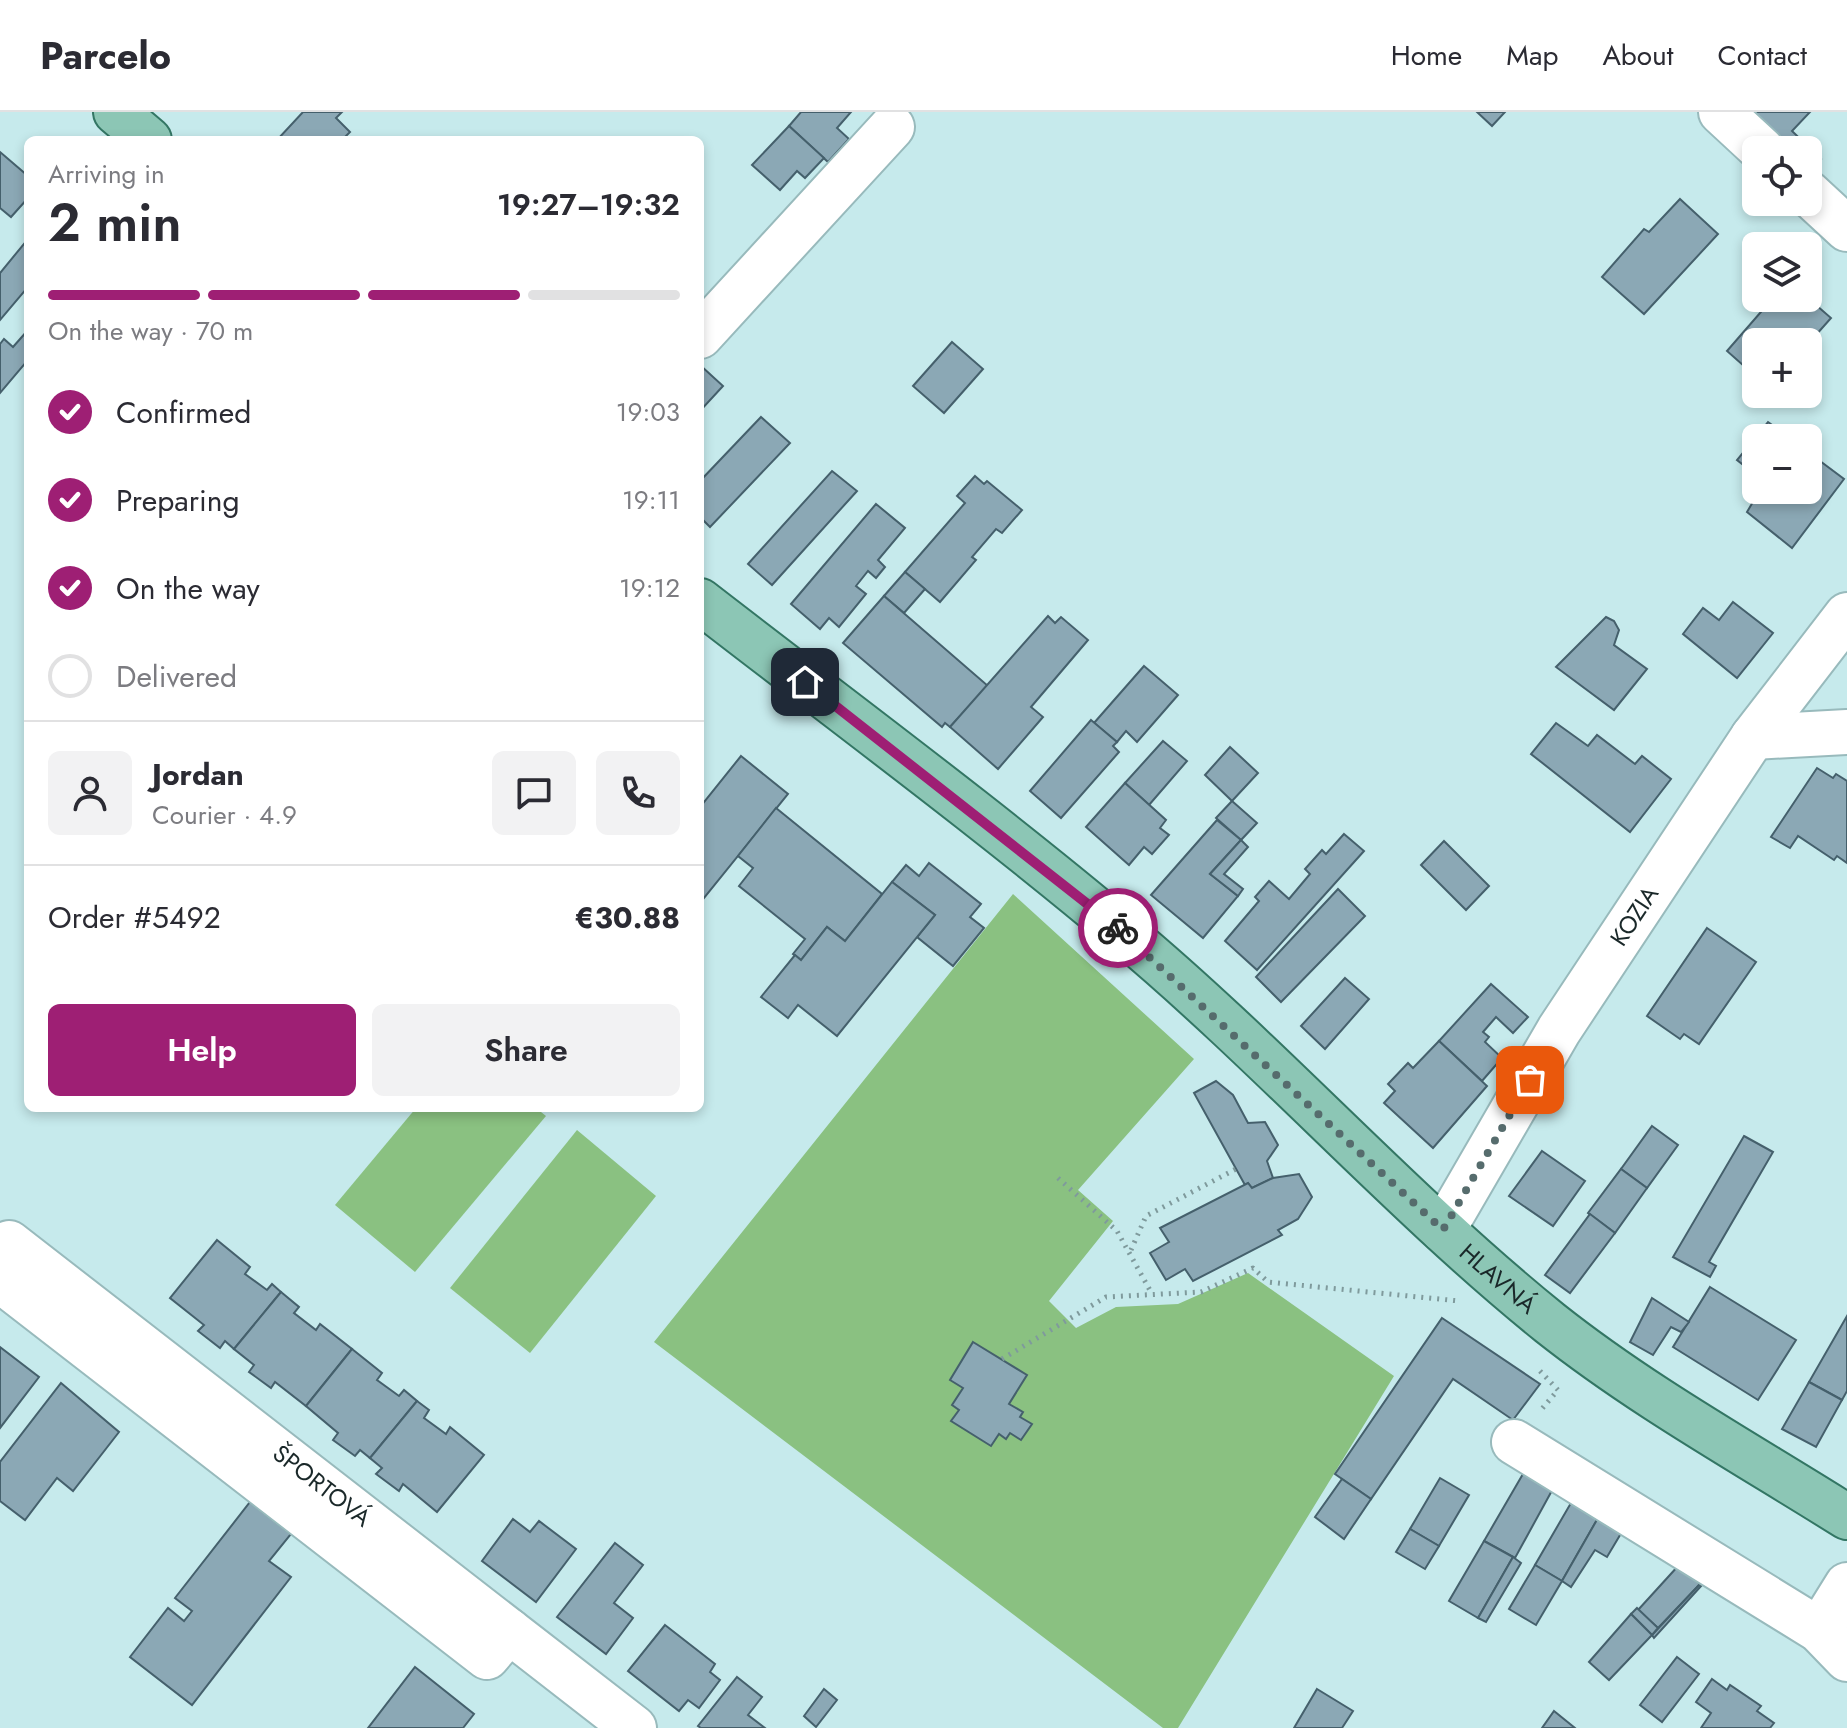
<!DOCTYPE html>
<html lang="en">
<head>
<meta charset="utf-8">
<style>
  body { margin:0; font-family:Jost,sans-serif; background:#f2f2f3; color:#2b2b33; height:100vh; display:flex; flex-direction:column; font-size:30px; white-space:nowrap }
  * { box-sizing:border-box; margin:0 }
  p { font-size:26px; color:#7c7c81 }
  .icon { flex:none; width:44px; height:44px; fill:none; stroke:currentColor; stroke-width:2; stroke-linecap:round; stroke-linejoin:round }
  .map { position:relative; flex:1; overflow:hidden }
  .sheet { position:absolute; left:24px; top:24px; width:680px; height:976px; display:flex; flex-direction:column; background:#fff; border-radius:12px; box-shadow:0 4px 12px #0003 }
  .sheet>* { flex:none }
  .buttons { position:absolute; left:1742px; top:24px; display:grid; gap:16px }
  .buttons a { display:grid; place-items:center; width:80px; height:80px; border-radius:12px; background:#fff; box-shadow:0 4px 12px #0003; font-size:40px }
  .pin { position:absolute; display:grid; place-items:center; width:68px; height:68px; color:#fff; margin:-34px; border-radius:16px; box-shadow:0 4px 12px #0006 }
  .courier { position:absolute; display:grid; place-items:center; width:80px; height:80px; margin:-40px; border:6px solid #9e1f74; border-radius:50%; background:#fff; color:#222; box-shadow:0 2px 10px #0007 }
  .head em { font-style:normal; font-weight:600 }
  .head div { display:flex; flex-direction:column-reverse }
  .head { display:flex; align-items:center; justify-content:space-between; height:136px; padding:0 24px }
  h1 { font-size:52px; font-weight:600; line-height:60px }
  .bar { display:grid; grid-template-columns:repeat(4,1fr); gap:12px 8px; align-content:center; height:96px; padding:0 24px }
  .bar i { height:10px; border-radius:6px; background:#e1e1e2 }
  .bar .active { background:#9e1f74 }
  .bar p { grid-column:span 4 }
  .line { display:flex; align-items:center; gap:20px; padding:0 24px; border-top:2px solid #e1e1e2 }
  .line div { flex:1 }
  .round { display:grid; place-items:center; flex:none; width:84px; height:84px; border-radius:12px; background:#f2f2f3 }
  ol { padding:0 24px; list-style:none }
  li { display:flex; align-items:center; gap:24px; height:88px }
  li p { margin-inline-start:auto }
  li .icon { padding:8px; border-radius:50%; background:#9e1f74; color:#fff; stroke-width:4 }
  li:last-child { color:#7c7c81 }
  li i { width:44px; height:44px; border:4px solid #e1e1e2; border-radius:50% }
  .primary-button { display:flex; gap:16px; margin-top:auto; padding:16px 24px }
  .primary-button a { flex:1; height:92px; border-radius:12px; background:#9e1f74; color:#fff; font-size:32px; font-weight:600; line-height:92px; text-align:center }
  .primary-button a+a { background:#f2f2f3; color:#2b2b33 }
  header { display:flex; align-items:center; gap:48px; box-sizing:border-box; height:112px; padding:0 40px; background:#fff; border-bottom:2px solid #e1e1e2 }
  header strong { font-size:38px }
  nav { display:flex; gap:44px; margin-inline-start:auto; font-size:28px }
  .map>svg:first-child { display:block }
</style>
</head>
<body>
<header>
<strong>Parcelo</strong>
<nav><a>Home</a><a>Map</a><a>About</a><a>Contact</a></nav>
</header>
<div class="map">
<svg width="1847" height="1616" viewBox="0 0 1847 1616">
  <rect width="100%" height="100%" fill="#c6eaec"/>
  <g fill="#8ac181">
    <polygon points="1013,782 1194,947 1078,1078 1113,1109 1049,1189 1076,1216 1116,1195 1178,1192 1248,1161 1394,1264 1178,1616 1163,1616 654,1230"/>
    <polygon points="416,996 536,996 546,1004 415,1160 335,1093"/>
    <polygon points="577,1018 656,1084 530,1241 450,1176"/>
  </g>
  <g fill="#8ba8b5" stroke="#45606c" stroke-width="2">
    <polygon points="303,0 342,0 336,6 350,20 342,28 277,28"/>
    <polygon points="801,0 851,0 837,16 849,27 828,50 789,14"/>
    <polygon points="1477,0 1505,0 1492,14"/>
    <polygon points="1739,0 1810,0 1792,19 1821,47 1808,61 1808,38 1768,38"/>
    <polygon points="789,14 824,46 805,66 797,59 780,78 752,53"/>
    <polygon points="0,40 28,64 28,86 11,105 0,96"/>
    <polygon points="1680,87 1718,122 1644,202 1602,165 1644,117 1649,120"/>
    <polygon points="28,127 28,175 0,208 0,161"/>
    <polygon points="1773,186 1808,186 1831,206 1808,232 1756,230 1753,262 1727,239"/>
    <polygon points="28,218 28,248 0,281 0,232 4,227 13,235"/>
    <polygon points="952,230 983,257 944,301 913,274"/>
    <polygon points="700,253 723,274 700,299"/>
    <polygon points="761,305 790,331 710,415 700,405 700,369"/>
    <polygon points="1768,310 1790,326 1756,326 1756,363 1737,348"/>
    <polygon points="1808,340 1844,367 1792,436 1747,400 1760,378 1808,378"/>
    <polygon points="832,359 857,379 772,473 748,452"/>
    <polygon points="975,364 984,372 987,369 1022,398 1002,421 996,417 972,445 976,448 940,490 905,460 965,391 957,384"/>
    <polygon points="876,392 905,416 878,448 885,455 876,466 868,459 856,474 866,482 839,515 829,506 820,517 791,492"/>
    <polygon points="905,460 925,477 904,501 884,484"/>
    <polygon points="884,484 988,574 950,615 945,611 942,615 843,531"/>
    <polygon points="1733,490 1773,521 1737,566 1683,522 1703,496 1719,508"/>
    <polygon points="1048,504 1055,511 1061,505 1088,528 1031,595 1043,605 998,657 950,615"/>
    <polygon points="1606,505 1614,509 1619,518 1614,533 1647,557 1614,598 1556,555"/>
    <polygon points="1144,554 1178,583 1137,630 1126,619 1117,630 1094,611"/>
    <polygon points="1091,608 1117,630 1113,634 1119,640 1061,706 1030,679"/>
    <polygon points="1556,611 1588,634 1597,623 1635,652 1642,644 1671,667 1630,720 1531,642"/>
    <polygon points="1163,629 1187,649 1149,693 1125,671"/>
    <polygon points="1230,635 1258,661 1232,689 1205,663"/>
    <polygon points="741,644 788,682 700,791 700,695"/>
    <polygon points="1817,656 1833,666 1836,662 1847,669 1847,751 1837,744 1834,748 1798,724 1790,736 1771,725"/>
    <polygon points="1125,671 1166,708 1160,716 1169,723 1152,742 1144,735 1129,753 1086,715"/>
    <polygon points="1232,689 1257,711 1241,728 1216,706"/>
    <polygon points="776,696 882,782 845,829 827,815 801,848 793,842 805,827 739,774 753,756 738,744"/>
    <polygon points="1217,708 1241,728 1210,762 1238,784 1203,826 1151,783"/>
    <polygon points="1344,722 1364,739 1257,858 1225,829 1259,789 1255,785 1269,769 1289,787 1310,762 1305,757 1322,738 1326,742"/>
    <polygon points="1241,728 1248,735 1224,762 1243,777 1238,784 1210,762"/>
    <polygon points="1444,729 1489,774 1466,798 1421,753"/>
    <polygon points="929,751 981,792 970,805 984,816 953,854 917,825 935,803 892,770 906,753 919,764"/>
    <polygon points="892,770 935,803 837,924 798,893 788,906 761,885 795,843 801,848 827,815 845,829"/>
    <polygon points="1338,777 1365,804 1281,890 1256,865"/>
    <polygon points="1707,816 1756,850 1699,932 1684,922 1680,927 1647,904"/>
    <polygon points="1345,866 1369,887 1325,937 1301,914"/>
    <polygon points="1491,872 1528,905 1513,921 1496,905 1483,920 1489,925 1485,930 1502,946 1482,969 1439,929"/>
    <polygon points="1439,929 1487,974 1433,1036 1384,991 1395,979 1388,972 1408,951 1413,956"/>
    <polygon points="1216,969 1233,983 1248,1011 1265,1010 1278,1033 1267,1049 1273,1066 1252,1076 1248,1071 1245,1073 1194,981"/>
    <polygon points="1652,1014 1678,1033 1647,1076 1621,1057"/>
    <polygon points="1744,1024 1773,1040 1709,1150 1716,1154 1710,1165 1673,1145"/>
    <polygon points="1542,1039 1585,1069 1553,1114 1509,1084"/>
    <polygon points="1621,1057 1647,1076 1615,1121 1588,1101"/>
    <polygon points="1299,1062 1312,1085 1298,1107 1278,1118 1282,1123 1193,1169 1185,1157 1166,1168 1150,1141 1169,1130 1160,1116 1248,1071 1252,1076 1273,1066"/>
    <polygon points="1590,1102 1615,1121 1570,1181 1545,1163"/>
    <polygon points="217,1128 250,1155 245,1162 267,1178 272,1172 281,1180 234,1237 225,1229 220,1236 198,1219 204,1213 170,1186"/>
    <polygon points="1710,1175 1796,1228 1758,1288 1673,1235"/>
    <polygon points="281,1180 299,1195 294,1201 316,1218 320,1212 352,1237 306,1294 275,1270 271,1276 249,1260 254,1253 234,1237"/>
    <polygon points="1652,1186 1689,1210 1681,1220 1671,1215 1653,1243 1630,1230"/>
    <polygon points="1847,1204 1847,1279 1842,1288 1809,1270"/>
    <polygon points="1442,1206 1540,1272 1513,1308 1453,1267 1371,1387 1335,1362"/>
    <polygon points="973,1230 1027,1263 1009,1292 1023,1300 1020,1305 1032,1312 1021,1328 1010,1321 1006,1327 999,1322 991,1334 951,1309 959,1298 952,1293 963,1276 950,1268"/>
    <polygon points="0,1235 39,1265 0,1316"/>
    <polygon points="352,1237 382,1261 377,1268 399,1284 404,1278 417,1289 370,1346 360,1338 355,1344 333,1328 338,1321 306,1294"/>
    <polygon points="1809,1270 1842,1288 1816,1335 1782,1317"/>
    <polygon points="61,1271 119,1320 73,1379 57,1366 25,1408 0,1389 0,1350"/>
    <polygon points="417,1289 429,1298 424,1306 446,1322 450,1315 484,1343 437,1400 403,1372 399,1379 376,1362 382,1356 370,1346"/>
    <polygon points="1527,1355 1555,1373 1515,1446 1484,1429"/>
    <polygon points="1440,1366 1469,1383 1439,1434 1410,1417"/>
    <polygon points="1342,1367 1371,1387 1344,1427 1315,1405"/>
    <polygon points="1575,1384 1602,1399 1562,1469 1535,1453"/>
    <polygon points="250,1390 291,1422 269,1449 291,1465 192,1593 130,1545 168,1496 184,1509 192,1499 175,1486"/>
    <polygon points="1602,1399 1626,1413 1607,1445 1595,1438 1571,1475 1562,1469"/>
    <polygon points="513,1407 530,1420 539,1409 576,1437 536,1490 482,1449"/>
    <polygon points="1410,1417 1439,1434 1425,1457 1396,1440"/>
    <polygon points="1484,1429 1513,1445 1478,1506 1449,1489"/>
    <polygon points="615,1431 643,1453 614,1491 633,1506 606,1542 557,1505"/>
    <polygon points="1513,1445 1521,1451 1486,1510 1478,1506"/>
    <polygon points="1535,1453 1562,1469 1536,1513 1509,1497"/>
    <polygon points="1679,1453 1700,1472 1658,1516 1638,1498"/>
    <polygon points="1700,1472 1702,1473 1654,1526 1652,1523"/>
    <polygon points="1637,1496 1658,1516 1652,1523 1631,1502"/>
    <polygon points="1631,1502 1652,1523 1609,1568 1589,1550"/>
    <polygon points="665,1513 715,1552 710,1560 720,1568 699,1596 688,1588 679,1599 628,1559"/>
    <polygon points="1677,1545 1699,1562 1662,1610 1640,1593"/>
    <polygon points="415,1555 474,1602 463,1616 368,1616"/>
    <polygon points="737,1565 762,1585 748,1603 765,1616 701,1616 698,1614"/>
    <polygon points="1712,1567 1727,1578 1730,1573 1761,1594 1757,1599 1774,1611 1770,1616 1701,1616 1711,1601 1696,1590"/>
    <polygon points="824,1577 837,1588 816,1615 804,1604"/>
    <polygon points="1317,1577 1353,1599 1342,1616 1294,1616"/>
    <polygon points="1554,1599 1575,1616 1542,1616"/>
  </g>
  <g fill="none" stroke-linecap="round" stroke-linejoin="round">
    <defs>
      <g id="minor">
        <polyline points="1721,0 1762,38"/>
        <polyline points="1808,81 1847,117"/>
        <polyline points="700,224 892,15"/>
        <polyline points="1753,625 1847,620"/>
        <path id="s1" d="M1443 1118 1559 918 1753 625 1847 503"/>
        <path id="s2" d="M9 1131 634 1616"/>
        <polyline points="0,1168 487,1545 509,1519"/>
        <polyline points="1514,1330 1819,1518 1847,1547"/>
        <polyline points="1819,1518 1847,1473"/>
      </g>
      <g id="major">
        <polyline points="116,0 149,28"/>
        <path id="s3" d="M700 489C842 599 987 706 1125 822 1272 945 1400 1090 1550 1211 1642 1284 1747 1342 1847 1405"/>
      </g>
    </defs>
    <use href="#minor" stroke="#98babc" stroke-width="48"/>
    <use href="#major" stroke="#337664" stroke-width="48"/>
    <g stroke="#7f9a9c" stroke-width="5" stroke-dasharray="2 6" stroke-linecap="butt">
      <polyline points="1058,1066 1117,1119 1152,1182"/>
      <polyline points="1131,1138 1146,1104 1236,1057"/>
      <polyline points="1002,1247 1106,1185 1201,1180 1253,1156 1268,1170 1459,1189"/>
      <polyline points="1540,1259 1558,1278 1540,1299"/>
    </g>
    <use href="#minor" stroke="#fff" stroke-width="44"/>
    <use href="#major" stroke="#8cc6b5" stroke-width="44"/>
  </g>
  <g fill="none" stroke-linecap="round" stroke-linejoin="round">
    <polyline stroke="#566c6d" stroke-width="8" stroke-dasharray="0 14.4" points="1118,816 1443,1118 1530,968"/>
    <polyline stroke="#9e1f74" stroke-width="10" points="805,570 1118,816"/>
  </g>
  <g text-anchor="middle" stroke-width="6" stroke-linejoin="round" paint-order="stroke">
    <g font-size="24" fill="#1a2829" stroke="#d3f8f9">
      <text dy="8" stroke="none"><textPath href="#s1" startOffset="368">KOZIA</textPath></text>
      <text dy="8" stroke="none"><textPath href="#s3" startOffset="1048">HLAVNÁ</textPath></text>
      <text dy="8" stroke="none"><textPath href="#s2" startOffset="396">ŠPORTOVÁ</textPath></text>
    </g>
  </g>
</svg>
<div class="buttons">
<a><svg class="icon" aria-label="locate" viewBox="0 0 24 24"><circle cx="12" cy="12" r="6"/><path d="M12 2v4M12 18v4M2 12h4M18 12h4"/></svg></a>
<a><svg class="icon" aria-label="layers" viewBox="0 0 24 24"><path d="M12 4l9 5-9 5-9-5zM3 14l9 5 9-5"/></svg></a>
<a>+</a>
<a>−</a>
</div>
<div class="pin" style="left:1530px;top:968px;background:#ea580c"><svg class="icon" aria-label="bag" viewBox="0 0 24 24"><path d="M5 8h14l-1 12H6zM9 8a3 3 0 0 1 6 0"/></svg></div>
<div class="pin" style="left:805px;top:570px;background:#1f2937"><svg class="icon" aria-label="home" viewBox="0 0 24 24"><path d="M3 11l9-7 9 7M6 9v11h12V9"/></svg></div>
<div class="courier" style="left:1118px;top:816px"><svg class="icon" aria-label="bike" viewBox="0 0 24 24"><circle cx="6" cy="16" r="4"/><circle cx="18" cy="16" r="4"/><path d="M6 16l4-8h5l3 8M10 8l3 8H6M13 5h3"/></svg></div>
<section class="sheet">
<div class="head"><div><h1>2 min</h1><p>Arriving in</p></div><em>19:27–19:32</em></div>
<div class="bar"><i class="active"></i><i class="active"></i><i class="active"></i><i></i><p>On the way · 70 m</p></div>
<ol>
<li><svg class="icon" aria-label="check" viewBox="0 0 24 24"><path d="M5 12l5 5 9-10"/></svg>Confirmed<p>19:03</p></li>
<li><svg class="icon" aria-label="check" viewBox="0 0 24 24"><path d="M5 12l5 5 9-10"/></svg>Preparing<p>19:11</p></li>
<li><svg class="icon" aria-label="check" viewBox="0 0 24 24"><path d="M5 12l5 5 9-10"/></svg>On the way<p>19:12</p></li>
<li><i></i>Delivered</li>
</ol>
<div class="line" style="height:144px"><a class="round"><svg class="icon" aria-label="person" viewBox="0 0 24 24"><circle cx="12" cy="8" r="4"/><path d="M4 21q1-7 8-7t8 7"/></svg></a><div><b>Jordan</b><p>Courier · 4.9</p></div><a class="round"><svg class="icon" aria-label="chat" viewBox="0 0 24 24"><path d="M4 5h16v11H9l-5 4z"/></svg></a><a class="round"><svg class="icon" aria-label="phone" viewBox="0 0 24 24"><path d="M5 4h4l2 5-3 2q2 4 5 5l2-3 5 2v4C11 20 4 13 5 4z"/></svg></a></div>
<div class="line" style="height:104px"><div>Order #5492</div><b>€30.88</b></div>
<div class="primary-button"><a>Help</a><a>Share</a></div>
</section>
</div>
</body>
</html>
